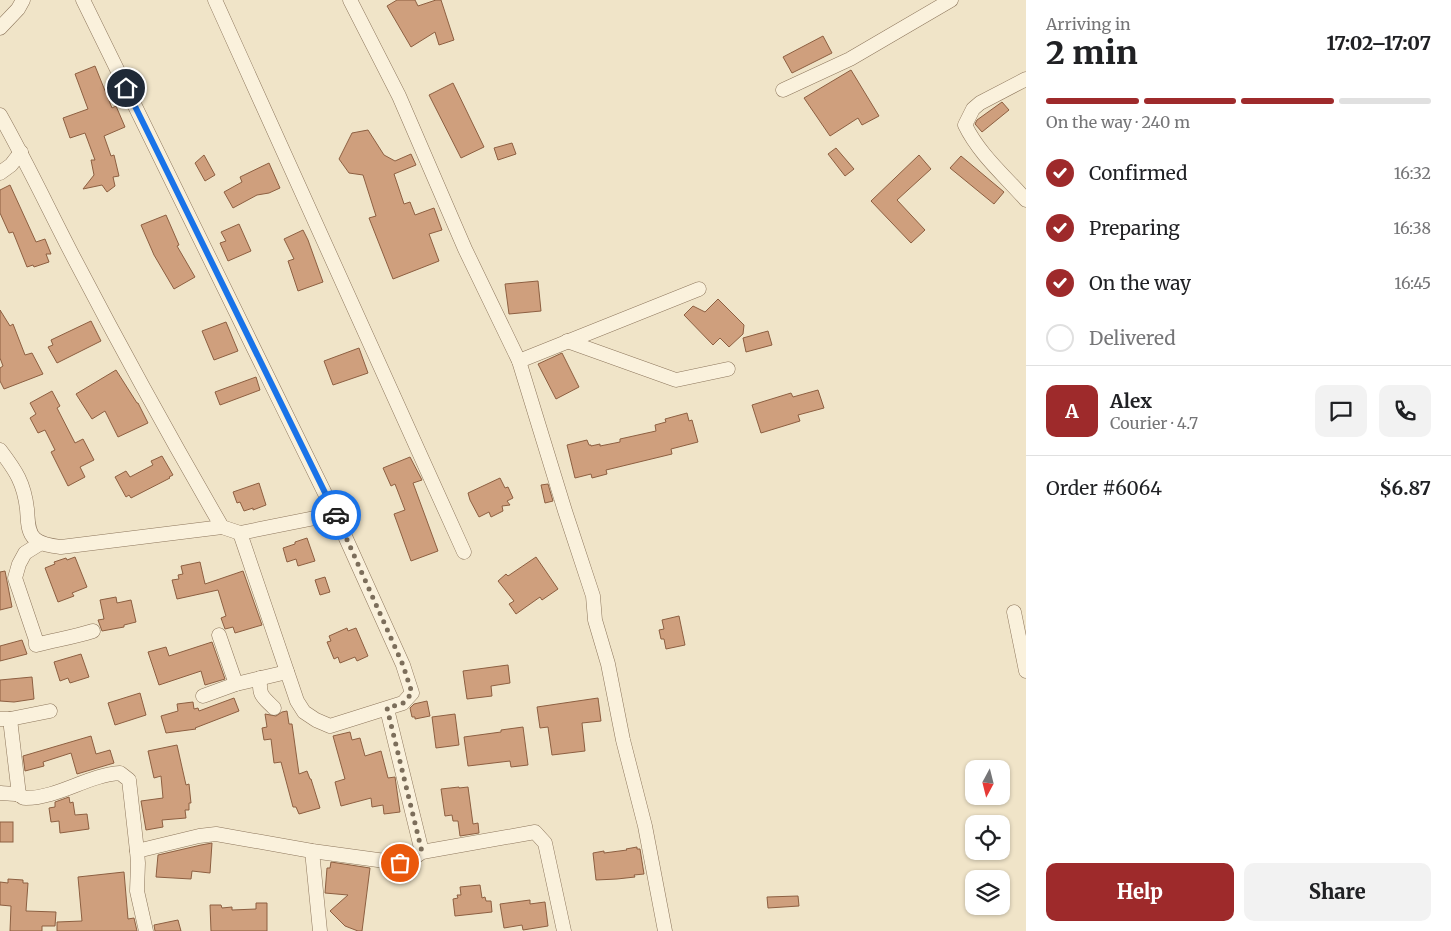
<!DOCTYPE html>
<html lang="en">
<head>
<meta charset="utf-8">
<style>
  body { margin:0; font-family:Merriweather,serif; background:#f2f2f2; color:#202124; height:100vh; display:flex; flex-direction:column; font-size:19px; white-space:nowrap }
  * { box-sizing:border-box; margin:0 }
  p { font-size:16px; color:#757577 }
  .icon { flex:none; width:28px; height:28px; fill:none; stroke:currentColor; stroke-width:2; stroke-linecap:round; stroke-linejoin:round }
  .map { position:relative; flex:1; overflow:hidden }
  .details { display:flex; flex-direction:column; background:#fff; width:425px }
  .details>* { flex:none }
  .needle { width:32px; rotate:187deg }
  .controls { position:absolute; left:965px; top:760px; display:grid; gap:10px }
  .controls a { display:grid; place-items:center; width:45px; height:45px; border-radius:10px; background:#fff; box-shadow:0 1px 4px #0004; font-size:25px }
  .pin { position:absolute; display:grid; place-items:center; width:42px; height:42px; color:#fff; margin:-21px; border:2px solid #fff; border-radius:50%; box-shadow:0 1px 5px #0007 }
  .courier { position:absolute; display:grid; place-items:center; width:50px; height:50px; margin:-25px; border:4px solid #1a73e8; border-radius:50%; background:#fff; color:#222; box-shadow:0 1px 6px #0007 }
  .head em { font-style:normal; font-weight:800 }
  .head div { display:flex; flex-direction:column-reverse }
  .head { display:flex; align-items:center; justify-content:space-between; height:85px; padding:0 20px }
  h1 { font-size:32px; font-weight:800; line-height:38px }
  .bar { display:grid; grid-template-columns:repeat(4,1fr); gap:8px 5px; align-content:center; height:60px; padding:0 20px }
  .bar i { height:6px; border-radius:4px; background:#e0e0e0 }
  .bar .selected { background:#9e2a2b }
  .bar p { grid-column:span 4 }
  .line { display:flex; align-items:center; gap:12px; padding:0 20px; border-top:1px solid #e0e0e0 }
  .line div { flex:1 }
  .round { display:grid; place-items:center; flex:none; width:52px; height:52px; border-radius:10px; background:#f2f2f2 }
  ol { padding:0 20px; list-style:none }
  li { display:flex; align-items:center; gap:15px; height:55px }
  li p { margin-inline-start:auto }
  li .icon { padding:5px; border-radius:50%; background:#9e2a2b; color:#fff; stroke-width:4 }
  li:last-child { color:#757577 }
  li i { width:28px; height:28px; border:2px solid #e0e0e0; border-radius:50% }
  .primary-button { display:flex; gap:10px; margin-top:auto; padding:10px 20px }
  .primary-button a { flex:1; height:58px; border-radius:10px; background:#9e2a2b; color:#fff; font-size:20px; font-weight:800; line-height:58px; text-align:center }
  .primary-button a+a { background:#f2f2f2; color:#202124 }
  main { display:flex; flex:1; min-height:0 }
  .map>svg:first-child { display:block }
</style>
</head>
<body>
<main>
<div class="map">
<svg width="1026" height="931" viewBox="0 0 1026 931">
  <rect width="100%" height="100%" fill="#f0e4c8"/>
  <g fill="#cf9f7d" stroke="#8d5f41">
    <polygon points="397,0 415,0 418,6 436,0 441,0 454,40 439,45 435,32 411,47 387,6"/>
    <polygon points="823,36 832,53 792,73 783,57"/>
    <polygon points="95,66 112,108 116,106 125,127 104,136 111,156 114,155 119,176 113,177 115,186 107,192 102,185 83,189 94,175 91,160 95,160 85,133 70,138 63,118 88,109 75,74"/>
    <polygon points="851,70 879,116 862,125 858,118 830,136 804,98"/>
    <polygon points="453,83 484,147 461,158 429,95"/>
    <polygon points="1002,102 1009,110 982,132 975,124 977,120"/>
    <polygon points="368,130 384,155 395,161 411,154 416,165 394,174 404,204 410,202 415,215 434,208 442,230 429,234 439,261 393,279 369,218 376,216 363,175 349,173 339,159 352,133"/>
    <polygon points="512,143 516,154 498,160 494,148"/>
    <polygon points="836,148 854,169 845,176 828,154"/>
    <polygon points="204,155 215,175 205,181 195,163"/>
    <polygon points="919,155 931,169 897,200 925,230 911,243 871,201"/>
    <polygon points="961,156 1004,192 994,204 950,168"/>
    <polygon points="269,163 280,188 269,193 257,195 233,208 224,192 242,182 240,177"/>
    <polygon points="10,185 36,242 45,239 51,254 46,254 49,262 34,267 33,265 27,267 13,232 9,233 0,213 0,190"/>
    <polygon points="166,215 179,245 177,246 195,277 174,289 154,255 141,225"/>
    <polygon points="239,224 251,251 228,261 220,243 226,241 221,232"/>
    <polygon points="303,230 308,240 323,282 298,291 288,261 294,259 284,239"/>
    <polygon points="538,281 541,311 509,314 505,284"/>
    <polygon points="718,299 744,325 743,334 729,347 720,338 713,345 684,315 693,306 705,312"/>
    <polygon points="0,310 10,326 13,324 25,355 32,353 43,374 4,389 0,381 0,368 3,366 0,358"/>
    <polygon points="91,321 101,341 57,363 48,347 53,345 51,340"/>
    <polygon points="226,322 238,351 214,360 202,331"/>
    <polygon points="768,331 772,345 746,352 743,338"/>
    <polygon points="359,348 368,373 333,385 324,361"/>
    <polygon points="562,353 579,387 556,399 538,364"/>
    <polygon points="116,370 137,403 138,403 148,423 118,437 105,411 92,419 76,394"/>
    <polygon points="256,377 260,390 220,405 215,392"/>
    <polygon points="818,390 824,408 798,415 800,421 761,433 752,405 791,393 793,397"/>
    <polygon points="52,391 60,406 57,408 75,443 83,439 94,460 80,467 85,477 68,486 51,452 55,450 45,430 38,433 30,418 36,414 30,403"/>
    <polygon points="687,413 689,421 692,420 698,442 671,449 672,454 606,470 607,474 592,478 591,474 575,478 567,445 587,440 589,445 591,445 591,446 600,444 600,446 620,442 620,439 656,431 655,425 666,422 665,419"/>
    <polygon points="162,456 173,475 169,477 170,478 131,498 129,495 126,497 115,477 126,471 130,477 153,465 151,461"/>
    <polygon points="410,457 422,480 413,483 438,551 411,561 394,514 405,510 395,484 391,486 383,468"/>
    <polygon points="500,478 505,488 508,487 513,498 507,501 510,505 502,506 503,511 491,517 489,512 479,517 470,500 468,493"/>
    <polygon points="259,483 266,505 253,510 253,508 244,511 240,502 237,503 233,492"/>
    <polygon points="548,484 553,501 545,503 541,485"/>
    <polygon points="307,538 315,561 298,566 296,559 287,562 283,548 295,544 295,542"/>
    <polygon points="75,557 87,587 72,593 74,596 58,602 45,568 55,564 54,562 66,558 67,560"/>
    <polygon points="536,557 558,589 542,600 540,597 516,614 509,604 514,601 498,581 506,574 508,576"/>
    <polygon points="200,562 205,584 243,571 262,625 235,633 233,627 225,629 221,618 226,616 218,590 177,599 172,580 179,579 178,575 183,574 181,566"/>
    <polygon points="5,571 12,607 0,610 0,572"/>
    <polygon points="325,577 330,592 320,595 315,580"/>
    <polygon points="116,597 117,603 131,600 136,622 124,625 124,627 102,631 98,620 104,619 100,600"/>
    <polygon points="679,616 685,645 666,649 664,639 661,639 659,630 664,629 662,620"/>
    <polygon points="347,628 348,631 356,628 368,656 357,661 355,657 340,663 338,657 334,659 327,642 331,641 329,636"/>
    <polygon points="22,640 27,654 0,661 0,646"/>
    <polygon points="212,642 225,679 205,685 201,671 159,685 148,652 166,647 169,656"/>
    <polygon points="81,654 89,677 70,683 68,678 60,681 54,662"/>
    <polygon points="508,665 510,683 491,686 492,696 467,699 463,671"/>
    <polygon points="32,677 34,699 14,702 0,701 0,680"/>
    <polygon points="140,693 146,715 115,725 108,703"/>
    <polygon points="234,698 239,711 195,728 196,729 166,733 161,716 178,711 177,704 193,702 194,709 198,708 199,711"/>
    <polygon points="598,698 601,721 582,723 585,751 552,755 548,727 540,728 537,707"/>
    <polygon points="427,701 430,716 415,719 415,717 412,717 410,708 414,704"/>
    <polygon points="287,711 289,724 292,724 299,774 307,771 310,779 311,779 320,808 299,814 296,807 293,807 281,762 274,763 271,739 264,740 262,728 267,727 265,714 276,716 282,712"/>
    <polygon points="455,714 459,745 436,748 432,717"/>
    <polygon points="523,727 528,765 511,767 510,761 468,766 464,737 501,732 501,730"/>
    <polygon points="350,732 352,740 360,738 365,756 381,751 388,778 395,777 400,812 384,814 383,805 372,807 371,798 341,806 335,782 345,779 333,736"/>
    <polygon points="91,736 96,754 110,750 114,763 77,774 71,753 43,762 44,766 25,771 23,756"/>
    <polygon points="177,745 186,785 189,784 191,803 189,803 189,810 185,810 186,818 162,820 163,827 146,830 141,801 163,798 161,776 154,778 148,751"/>
    <polygon points="459,787 459,788 468,787 473,824 478,823 479,833 460,836 458,821 453,821 452,815 445,816 441,789"/>
    <polygon points="69,797 70,803 73,802 75,815 87,814 89,829 60,833 59,821 51,822 49,808 55,807 55,802"/>
    <rect x="0" y="822" width="13" height="20"/>
    <polygon points="212,843 210,873 192,871 191,879 156,877 158,855 201,845"/>
    <polygon points="637,847 637,849 640,849 644,874 634,875 635,877 617,879 596,880 593,853 604,851 604,853 627,850 626,849"/>
    <polygon points="331,862 370,868 362,931 358,931 345,926 330,911 348,895 325,893 327,868 330,868"/>
    <polygon points="124,872 128,919 134,918 137,931 57,931 57,922 82,921 78,877"/>
    <polygon points="8,879 23,880 23,883 28,883 26,911 56,912 55,926 42,926 42,931 10,931 11,906 0,905 0,882 8,883"/>
    <polygon points="480,885 482,898 485,897 486,901 491,901 492,912 455,916 453,899 458,898 457,895 461,895 460,887"/>
    <polygon points="798,896 799,906 768,908 767,897"/>
    <polygon points="530,900 530,904 545,902 548,926 523,930 522,925 504,928 500,904"/>
    <polygon points="256,903 267,903 267,931 211,931 210,905 221,905 222,908 232,907 232,910 256,909"/>
    <polygon points="178,920 181,931 155,931 154,925"/>
  </g>
  <g fill="none" stroke-linecap="round" stroke-linejoin="round">
    <defs>
      <g id="minor">
        <polyline points="83,0 335,514 403,665 412,693 403,703 330,726 316,720 304,712 297,701 240,533"/>
        <polyline points="215,0 464,552"/>
        <polyline points="350,0 399,96 465,249 519,361 565,511 593,596 595,620 608,664 623,740 645,826 665,931"/>
        <polyline points="0,28 18,9 23,0"/>
        <path d="M1026 79 980 103 973 109 965 125C979 154 1005 176 1026 200"/>
        <polyline points="783,90 850,59 951,0"/>
        <path d="M0 115C27 163 50 212 75 260 122 350 171 439 222 527"/>
        <polyline points="0,173 11,165 21,152"/>
        <polyline points="567,341 676,380 728,369"/>
        <polyline points="519,361 699,289"/>
        <path d="M0 450C16 471 24 483 27 509 28 519 27 532 35 539 42 545 52 546 61 547L222 527 240 533 335 514"/>
        <path d="M41 543 25 553 19 564 15 578 36 640V645C55 640 74 637 93 631"/>
        <polyline points="1014,612 1026,671"/>
        <polyline points="219,635 236,684"/>
        <path d="M260 678C259 696 262 696 274 708"/>
        <polyline points="203,696 236,684 287,672"/>
        <polyline points="387,709 422,852"/>
        <polyline points="0,719 10,719 50,711"/>
        <polyline points="10,719 19,795"/>
        <path d="M0 793C6 794 14 793 19 795 25 797 20 798 26 798 58 798 88 775 120 773L129 780 137 851"/>
        <polyline points="312,851 320,931"/>
        <polyline points="146,931 137,891 138,863 137,851 199,836 216,834 312,851 400,863 412,859 422,852 535,832 545,843 564,931"/>
      </g>
    </defs>
    <use href="#minor" stroke="#8d765c" stroke-width="15"/>
    <use href="#minor" stroke="#faf1dc" stroke-width="14"/>
  </g>
  <g fill="none" stroke-linecap="round" stroke-linejoin="round">
    <polyline stroke="#7c6e5b" stroke-width="5" stroke-dasharray="0 9" points="336,515 403,665 412,693 403,703 387,708 422,852 412,859 400,863"/>
    <polyline stroke="#1a73e8" stroke-width="6" points="126,88 336,515"/>
  </g>
</svg>
<div class="controls">
<a><svg class="needle" viewBox="-14 -14 28 28"><path d="M0-13l5 13h-10z" fill="#e53935"/><path d="M0 13l5-13h-10z" fill="#757577"/></svg></a>
<a><svg class="icon" aria-label="locate" viewBox="0 0 24 24"><circle cx="12" cy="12" r="6"/><path d="M12 2v4M12 18v4M2 12h4M18 12h4"/></svg></a>
<a><svg class="icon" aria-label="layers" viewBox="0 0 24 24"><path d="M12 4l9 5-9 5-9-5zM3 14l9 5 9-5"/></svg></a>
</div>
<div class="pin" style="left:400px;top:863px;background:#ea580c"><svg class="icon" aria-label="bag" viewBox="0 0 24 24"><path d="M5 8h14l-1 12H6zM9 8a3 3 0 0 1 6 0"/></svg></div>
<div class="pin" style="left:126px;top:88px;background:#1f2937"><svg class="icon" aria-label="home" viewBox="0 0 24 24"><path d="M3 11l9-7 9 7M6 9v11h12V9"/></svg></div>
<div class="courier" style="left:336px;top:515px"><svg class="icon" aria-label="car" viewBox="0 0 24 24"><path d="M5 17H2v-5l4-1 3-4h7l3 4 3 1v5h-3M9 17h6M6 11h13"/><circle cx="7" cy="17" r="2"/><circle cx="17" cy="17" r="2"/></svg></div>
</div>
<section class="details">
<div class="head"><div><h1>2 min</h1><p>Arriving in</p></div><em>17:02–17:07</em></div>
<div class="bar"><i class="selected"></i><i class="selected"></i><i class="selected"></i><i></i><p>On the way · 240 m</p></div>
<ol>
<li><svg class="icon" aria-label="check" viewBox="0 0 24 24"><path d="M5 12l5 5 9-10"/></svg>Confirmed<p>16:32</p></li>
<li><svg class="icon" aria-label="check" viewBox="0 0 24 24"><path d="M5 12l5 5 9-10"/></svg>Preparing<p>16:38</p></li>
<li><svg class="icon" aria-label="check" viewBox="0 0 24 24"><path d="M5 12l5 5 9-10"/></svg>On the way<p>16:45</p></li>
<li><i></i>Delivered</li>
</ol>
<div class="line" style="height:90px"><b class="round" style="background:#9e2a2b;color:#fff">A</b><div><b>Alex</b><p>Courier · 4.7</p></div><a class="round"><svg class="icon" aria-label="chat" viewBox="0 0 24 24"><path d="M4 5h16v11H9l-5 4z"/></svg></a><a class="round"><svg class="icon" aria-label="phone" viewBox="0 0 24 24"><path d="M5 4h4l2 5-3 2q2 4 5 5l2-3 5 2v4C11 20 4 13 5 4z"/></svg></a></div>
<div class="line" style="height:65px"><div>Order #6064</div><b>$6.87</b></div>
<div class="primary-button"><a>Help</a><a>Share</a></div>
</section>
</main>
</body>
</html>
